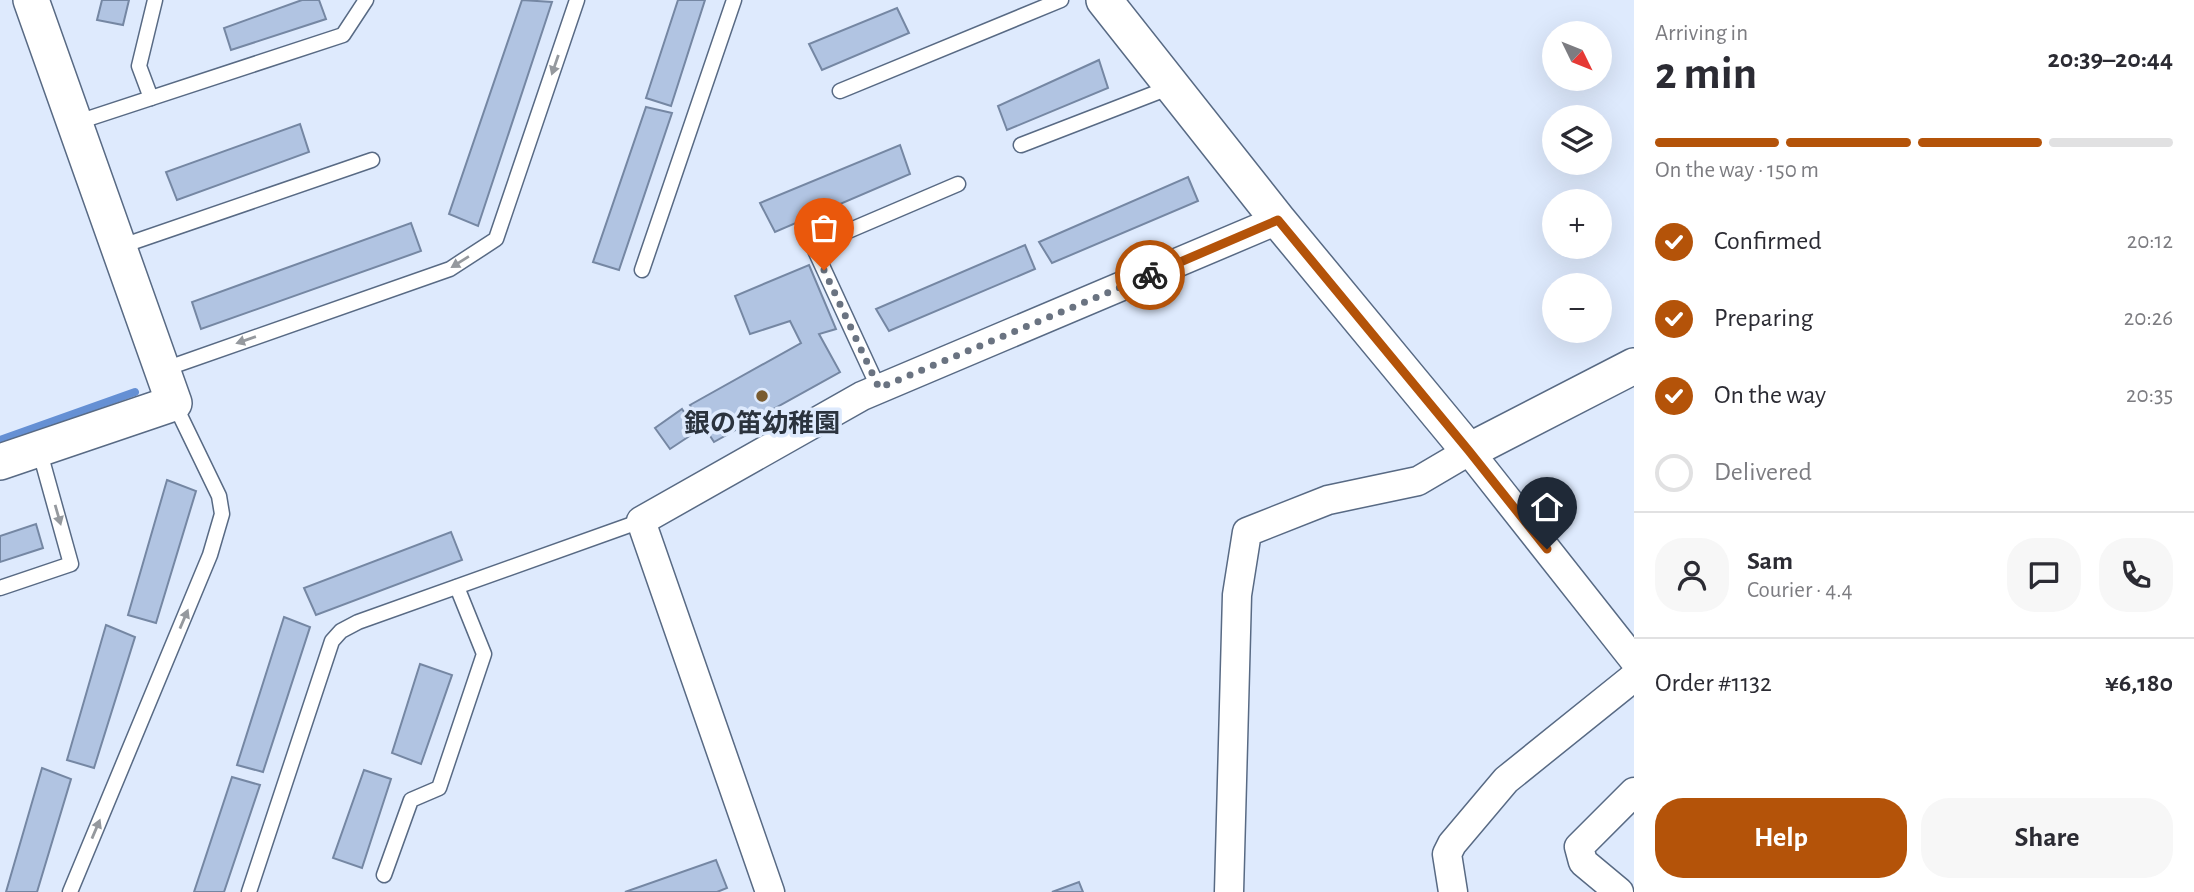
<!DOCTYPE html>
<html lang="en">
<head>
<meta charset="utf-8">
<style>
  body { margin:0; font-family:"Alegreya Sans","Noto Sans JP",sans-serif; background:#f7f7f7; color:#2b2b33; height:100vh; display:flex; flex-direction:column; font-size:26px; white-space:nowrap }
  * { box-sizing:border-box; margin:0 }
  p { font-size:23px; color:#7c7c81 }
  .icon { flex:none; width:38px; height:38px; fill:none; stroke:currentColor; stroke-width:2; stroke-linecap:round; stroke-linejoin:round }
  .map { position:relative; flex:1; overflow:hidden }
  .sheet { display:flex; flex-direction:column; background:#fff; width:560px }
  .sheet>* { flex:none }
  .needle { width:46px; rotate:133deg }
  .tools { position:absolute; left:1542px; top:21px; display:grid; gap:14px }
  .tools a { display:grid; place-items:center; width:70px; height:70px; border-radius:50%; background:#fff; box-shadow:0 7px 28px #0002; font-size:35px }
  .pin { position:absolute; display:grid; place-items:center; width:60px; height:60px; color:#fff; margin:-72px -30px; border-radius:50% 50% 50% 0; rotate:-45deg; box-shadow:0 0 7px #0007 }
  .pin .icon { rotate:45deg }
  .courier { position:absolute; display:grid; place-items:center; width:70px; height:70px; margin:-35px; border:5px solid #b45309; border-radius:50%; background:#fff; color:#222; box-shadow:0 2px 9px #0007 }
  .headline em { font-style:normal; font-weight:700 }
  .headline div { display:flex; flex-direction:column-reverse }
  .headline { display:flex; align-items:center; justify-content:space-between; height:119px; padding:0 21px }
  h1 { font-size:46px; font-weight:700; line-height:52px }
  .bar { display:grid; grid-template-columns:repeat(4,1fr); gap:10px 7px; align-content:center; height:84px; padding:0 21px }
  .bar i { height:9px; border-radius:5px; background:#e1e1e2 }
  .bar .selected { background:#b45309 }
  .bar p { grid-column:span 4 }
  .line { display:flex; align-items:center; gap:18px; padding:0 21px; border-top:2px solid #e1e1e2 }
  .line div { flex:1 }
  .round { display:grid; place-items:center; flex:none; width:74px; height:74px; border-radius:28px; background:#f7f7f7 }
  ol { padding:0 21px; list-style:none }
  li { display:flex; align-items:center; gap:21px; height:77px }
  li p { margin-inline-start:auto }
  li .icon { padding:7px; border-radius:50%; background:#b45309; color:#fff; stroke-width:4 }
  li:last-child { color:#7c7c81 }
  li i { width:38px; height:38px; border:4px solid #e1e1e2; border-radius:50% }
  .primary-button { display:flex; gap:14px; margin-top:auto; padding:14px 21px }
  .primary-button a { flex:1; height:80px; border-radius:28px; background:#b45309; color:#fff; font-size:28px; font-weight:700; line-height:80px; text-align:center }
  .primary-button a+a { background:#f7f7f7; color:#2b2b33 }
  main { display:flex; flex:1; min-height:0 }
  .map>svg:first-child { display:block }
</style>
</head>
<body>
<main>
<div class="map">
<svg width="1634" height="892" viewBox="0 0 1634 892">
  <rect width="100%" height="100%" fill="#deeafd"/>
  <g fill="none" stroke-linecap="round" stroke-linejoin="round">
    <polyline stroke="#6590d4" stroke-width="8" points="0,440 135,392"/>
  </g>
  <g fill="#b1c4e2" stroke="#7587a3" stroke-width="2">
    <polygon points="102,0 129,0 123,25 97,20"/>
    <polygon points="302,0 319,0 326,19 231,50 224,28"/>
    <polygon points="522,0 552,2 478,226 449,214"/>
    <polygon points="678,0 705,0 671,106 646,98"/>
    <polygon points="897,8 909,33 822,70 809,44"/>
    <polygon points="1099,60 1108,88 1007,130 998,106"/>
    <polygon points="646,107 672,113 619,270 593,262"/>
    <polygon points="300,124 309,152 177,200 166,172"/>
    <polygon points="900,145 910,174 775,232 760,203"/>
    <polygon points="1188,177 1198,201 1052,263 1039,242"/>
    <polygon points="411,223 421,251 201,329 192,302"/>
    <polygon points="1025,245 1035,269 889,331 876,309"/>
    <polygon points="809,265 836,329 819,334 840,372 714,442 690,405 801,343 790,321 750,334 735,296"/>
    <polygon points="682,409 697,431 670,449 655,428"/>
    <polygon points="167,480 196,491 156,623 128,615"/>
    <polygon points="36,524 43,548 0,562 0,536"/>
    <polygon points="451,532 462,560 316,615 304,588"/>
    <polygon points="284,617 310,627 263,772 237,765"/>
    <polygon points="106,625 135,637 94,768 67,760"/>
    <polygon points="420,664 452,675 421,764 392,753"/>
    <polygon points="42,768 71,779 37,892 6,892"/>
    <polygon points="364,770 391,779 362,868 333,858"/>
    <polygon points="232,777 260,785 224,892 194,892"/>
    <polygon points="716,860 727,888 717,892 625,892"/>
    <polygon points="1079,882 1083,892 1052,892"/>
  </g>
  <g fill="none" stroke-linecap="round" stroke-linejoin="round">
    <defs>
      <g id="service">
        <polyline points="840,91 1061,0"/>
        <polyline points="151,98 139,66 155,0"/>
        <polyline points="75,123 343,35 366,0"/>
        <polyline points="1021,145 1171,87"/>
        <polyline points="119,247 372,160"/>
        <polyline points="642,270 734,0"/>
        <polyline points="162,370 450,269 496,239 577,0"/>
        <polyline points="879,389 813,246 958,184"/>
        <polyline points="0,588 71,564 39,449"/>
        <polyline points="384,875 411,800 439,788 484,654 457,587"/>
        <polyline points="70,892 210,555 222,514 219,496 174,403"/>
        <polyline points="249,892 332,641 341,631 358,622 641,521"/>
      </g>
      <g id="minor">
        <polyline points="770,892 641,521 862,396 1278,220"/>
        <polyline points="1229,892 1237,595 1247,532 1328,500 1418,481 1469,451 1634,660"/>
        <polyline points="1453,892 1447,854 1452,844 1506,780 1634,677"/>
        <polyline points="1619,892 1583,862 1579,847 1634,792"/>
      </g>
      <g id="tertiary">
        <polyline points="1104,0 1278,220 1469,451 1634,366"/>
        <polyline points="0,462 174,403 31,0"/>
      </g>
    </defs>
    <use href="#service" stroke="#586a84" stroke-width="17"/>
    <use href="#minor" stroke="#586a84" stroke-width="31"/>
    <use href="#tertiary" stroke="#586a84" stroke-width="38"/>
    <use href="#service" stroke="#fff" stroke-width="14"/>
    <use href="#minor" stroke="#fff" stroke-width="28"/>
    <use href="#tertiary" stroke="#fff" stroke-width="35"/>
  </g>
  <defs><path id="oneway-solid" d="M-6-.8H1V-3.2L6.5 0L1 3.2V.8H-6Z" transform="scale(1.75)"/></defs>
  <g fill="#95999e">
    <use href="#oneway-solid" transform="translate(555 65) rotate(109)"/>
    <use href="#oneway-solid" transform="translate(460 262) rotate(148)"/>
    <use href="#oneway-solid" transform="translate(246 340) rotate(161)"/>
    <use href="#oneway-solid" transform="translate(58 515) rotate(74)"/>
    <use href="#oneway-solid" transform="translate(184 619) rotate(-67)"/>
    <use href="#oneway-solid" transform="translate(96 829) rotate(-67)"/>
  </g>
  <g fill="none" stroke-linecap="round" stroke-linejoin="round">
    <polyline stroke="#6a7381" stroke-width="7" stroke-dasharray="0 12.6" points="824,270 879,388 1150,275"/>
    <polyline stroke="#b45309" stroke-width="9" points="1150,275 1278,220 1469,451 1547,549"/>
  </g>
  <circle fill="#795b2f" stroke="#deeafd" stroke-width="2.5" cx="762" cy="396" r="7"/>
  <g text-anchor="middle" stroke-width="7" stroke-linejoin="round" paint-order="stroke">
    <g font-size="26" font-weight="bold" fill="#2b333e" stroke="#deeafd">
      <text x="762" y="432">銀の笛幼稚園</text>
    </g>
  </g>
</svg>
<div class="tools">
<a><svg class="needle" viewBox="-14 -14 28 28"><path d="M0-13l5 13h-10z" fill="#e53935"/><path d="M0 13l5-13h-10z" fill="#7c7c81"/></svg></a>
<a><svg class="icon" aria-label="layers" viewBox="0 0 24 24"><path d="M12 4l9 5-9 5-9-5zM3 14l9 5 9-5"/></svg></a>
<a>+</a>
<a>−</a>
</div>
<div class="pin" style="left:824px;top:270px;background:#ea580c"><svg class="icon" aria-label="bag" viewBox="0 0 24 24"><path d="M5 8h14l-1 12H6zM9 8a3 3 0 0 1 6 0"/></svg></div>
<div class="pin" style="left:1547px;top:549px;background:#1f2937"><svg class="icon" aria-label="home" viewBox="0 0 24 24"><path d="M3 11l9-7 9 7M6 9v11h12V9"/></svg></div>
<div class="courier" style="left:1150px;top:275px"><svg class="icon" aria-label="bike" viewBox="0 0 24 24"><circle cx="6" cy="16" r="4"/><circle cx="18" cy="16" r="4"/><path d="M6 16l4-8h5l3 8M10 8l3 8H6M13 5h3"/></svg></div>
</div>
<section class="sheet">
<div class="headline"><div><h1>2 min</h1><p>Arriving in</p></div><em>20:39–20:44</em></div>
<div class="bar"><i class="selected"></i><i class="selected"></i><i class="selected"></i><i></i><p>On the way · 150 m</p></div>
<ol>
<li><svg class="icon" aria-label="check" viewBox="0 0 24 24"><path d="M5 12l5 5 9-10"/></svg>Confirmed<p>20:12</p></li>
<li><svg class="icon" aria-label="check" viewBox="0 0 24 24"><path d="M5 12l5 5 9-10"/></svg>Preparing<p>20:26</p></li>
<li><svg class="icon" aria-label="check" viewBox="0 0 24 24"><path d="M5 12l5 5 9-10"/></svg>On the way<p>20:35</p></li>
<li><i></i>Delivered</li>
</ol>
<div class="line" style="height:126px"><a class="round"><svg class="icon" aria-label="person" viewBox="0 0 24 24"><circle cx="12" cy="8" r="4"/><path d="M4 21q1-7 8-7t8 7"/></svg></a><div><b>Sam</b><p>Courier · 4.4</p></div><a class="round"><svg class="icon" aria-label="chat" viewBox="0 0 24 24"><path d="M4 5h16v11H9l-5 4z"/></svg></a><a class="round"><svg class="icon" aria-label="phone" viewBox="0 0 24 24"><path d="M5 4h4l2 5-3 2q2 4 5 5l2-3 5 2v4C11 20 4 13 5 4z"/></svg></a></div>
<div class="line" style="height:91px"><div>Order #1132</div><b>¥6,180</b></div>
<div class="primary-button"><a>Help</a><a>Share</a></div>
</section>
</main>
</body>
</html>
